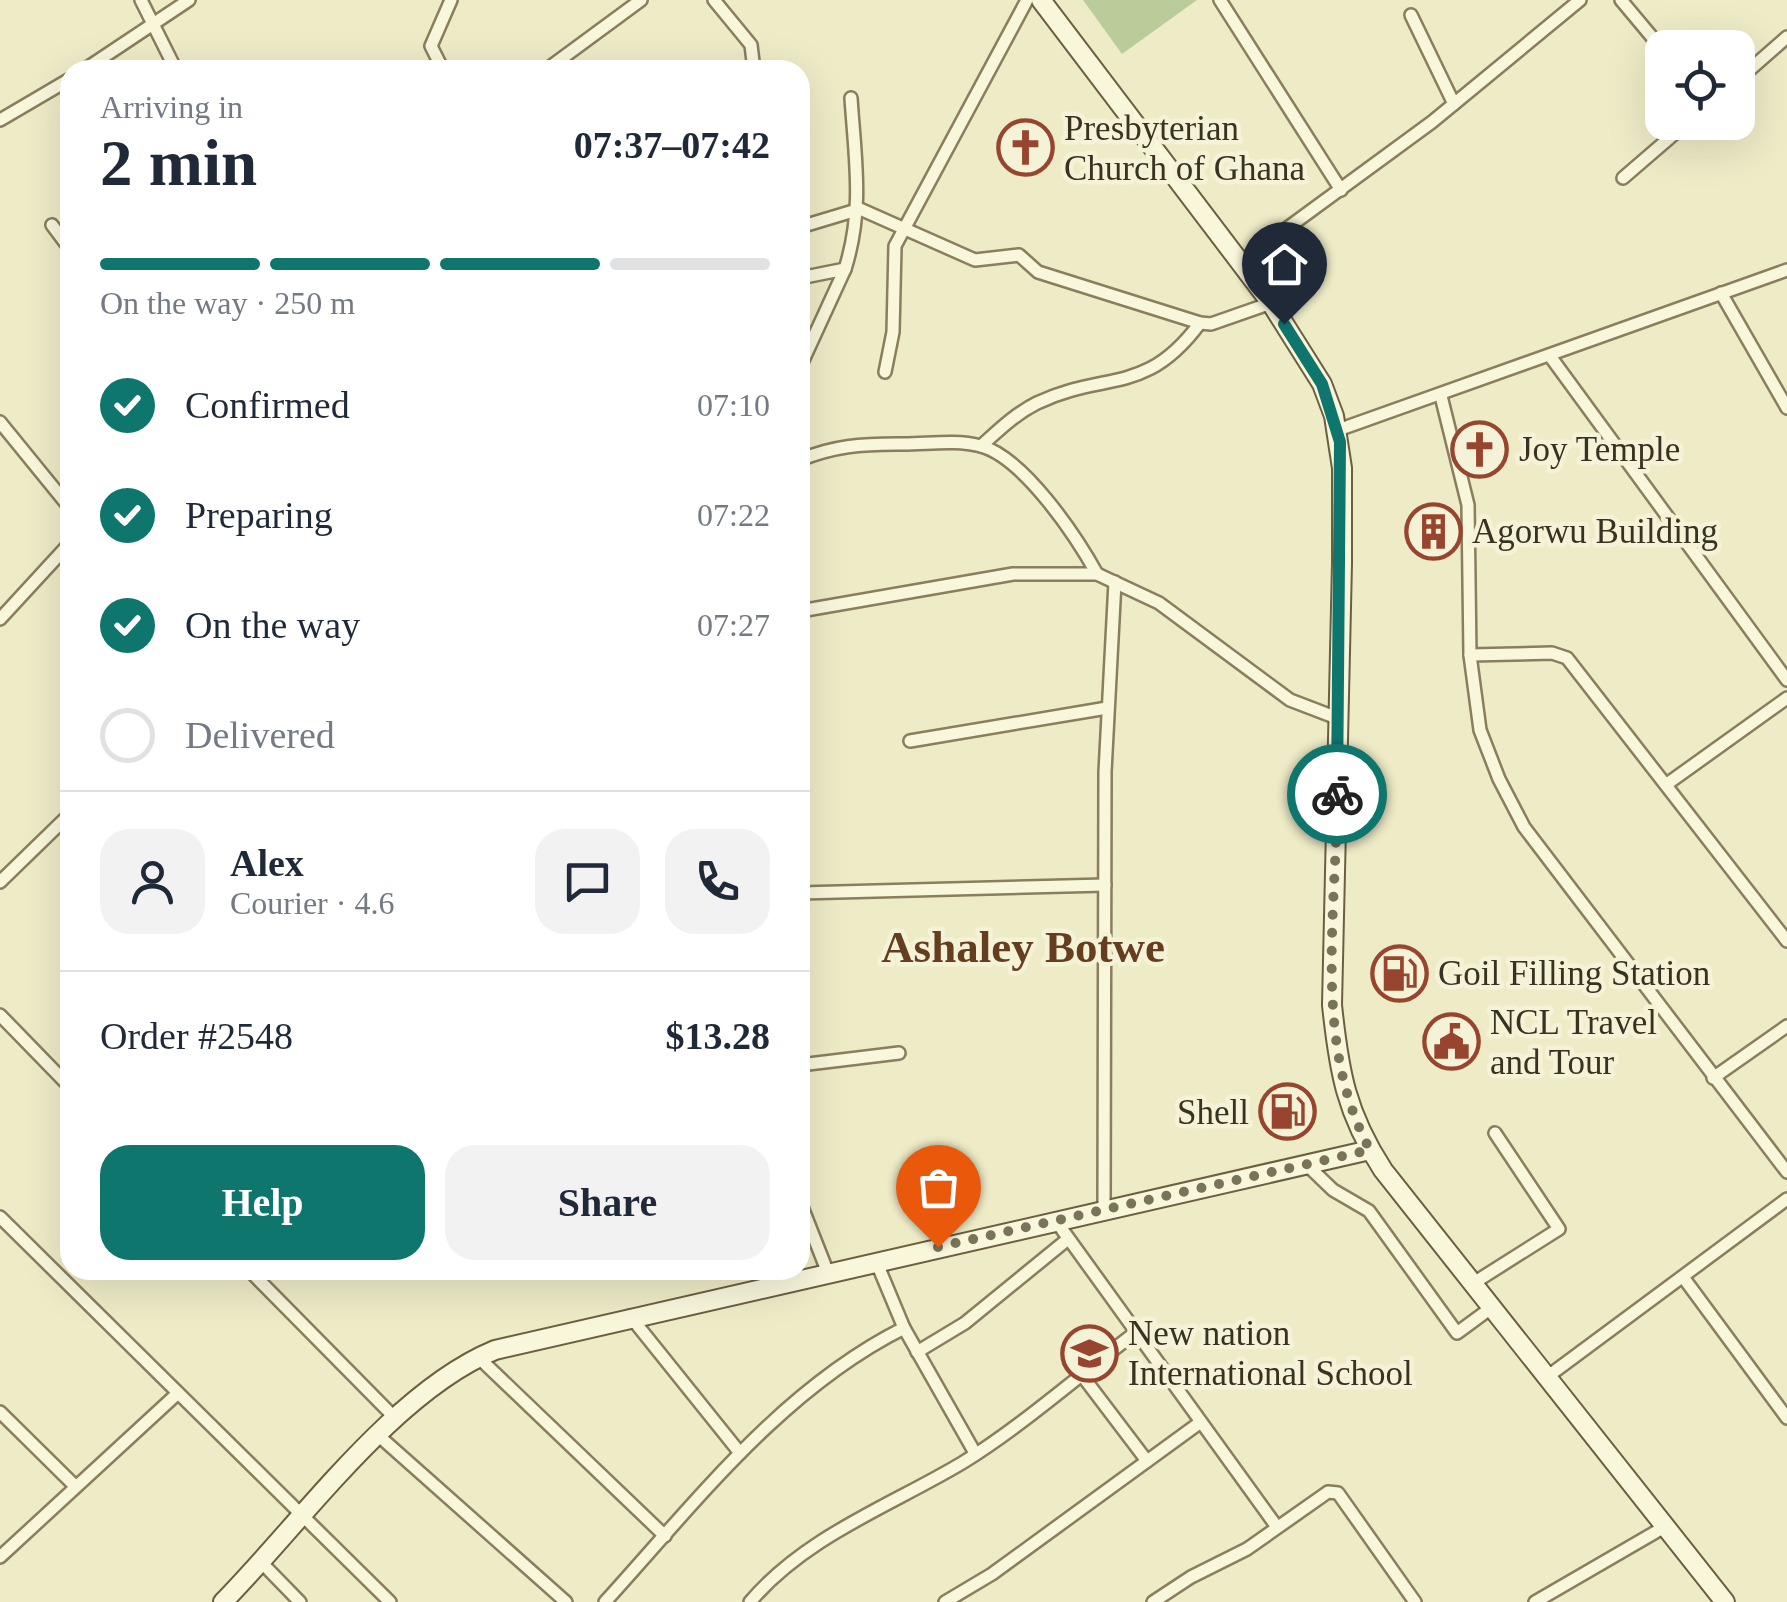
<!DOCTYPE html>
<html lang="en">
<head>
<meta charset="utf-8">
<style>
  body { margin:0; font-family:"Times New Roman",serif; background:#f2f2f3; color:#1f2937; height:100vh; display:flex; flex-direction:column; font-size:38px; white-space:nowrap }
  * { box-sizing:border-box; margin:0 }
  p { font-size:32px; color:#747a83 }
  .icon { flex:none; width:55px; height:55px; fill:none; stroke:currentColor; stroke-width:2; stroke-linecap:round; stroke-linejoin:round }
  .map { position:relative; flex:1; overflow:hidden }
  .sheet { position:absolute; left:60px; top:60px; width:750px; height:1220px; display:flex; flex-direction:column; background:#fff; border-radius:30px; box-shadow:0 10px 40px #0002 }
  .sheet>* { flex:none }
  .buttons { position:absolute; left:1645px; top:30px; display:grid; gap:20px }
  .buttons a { display:grid; place-items:center; width:110px; height:110px; border-radius:20px; background:#fff; box-shadow:0 10px 40px #0002; font-size:50px }
  .pin { position:absolute; display:grid; place-items:center; width:85px; height:85px; color:#fff; margin:-102px -42px; border-radius:50% 50% 50% 0; rotate:-45deg; box-shadow:0 0 10px #0007 }
  .pin .icon { rotate:45deg }
  .courier { position:absolute; display:grid; place-items:center; width:100px; height:100px; margin:-50px; border:8px solid #0f766e; border-radius:50%; background:#fff; color:#222; box-shadow:0 2px 12px #0007 }
  .overview em { font-style:normal; font-weight:800 }
  .overview div { display:flex; flex-direction:column-reverse }
  .overview { display:flex; align-items:center; justify-content:space-between; height:170px; padding:0 40px }
  h1 { font-size:65px; font-weight:800; line-height:75px }
  .bar { display:grid; grid-template-columns:repeat(4,1fr); gap:15px 10px; align-content:center; height:120px; padding:0 40px }
  .bar i { height:12px; border-radius:8px; background:#e0e1e3 }
  .bar .on { background:#0f766e }
  .bar p { grid-column:span 4 }
  .line { display:flex; align-items:center; gap:25px; padding:0 40px; border-top:2px solid #e0e1e3 }
  .line div { flex:1 }
  .round { display:grid; place-items:center; flex:none; width:105px; height:105px; border-radius:30px; background:#f2f2f3 }
  ol { padding:0 40px; list-style:none }
  li { display:flex; align-items:center; gap:30px; height:110px }
  li p { margin-inline-start:auto }
  li .icon { padding:10px; border-radius:50%; background:#0f766e; color:#fff; stroke-width:4 }
  li:last-child { color:#747a83 }
  li i { width:55px; height:55px; border:5px solid #e0e1e3; border-radius:50% }
  .action { display:flex; gap:20px; margin-top:auto; padding:20px 40px }
  .action a { flex:1; height:115px; border-radius:30px; background:#0f766e; color:#fff; font-size:40px; font-weight:800; line-height:115px; text-align:center }
  .action a+a { background:#f2f2f3; color:#1f2937 }
  .map>svg:first-child { display:block }
</style>
</head>
<body>
<div class="map">
<svg width="1787" height="1602" viewBox="0 0 1787 1602">
  <rect width="100%" height="100%" fill="#eeebc7"/>
  <polygon fill="#bbcc9b" points="1083,0 1197,0 1122,54"/>
  <g fill="none" stroke-linecap="round" stroke-linejoin="round">
    <defs>
      <g id="street">
        <polyline points="141,0 176,70"/>
        <polyline points="714,0 751,45 754,70"/>
        <polyline points="1220,0 1341,190"/>
        <polyline points="1621,0 1662,49"/>
        <polyline points="1411,15 1454,104"/>
        <polyline points="84,70 189,0"/>
        <polyline points="443,70 431,46 451,0"/>
        <polyline points="546,70 641,0"/>
        <polyline points="1738,80 1787,37"/>
        <polyline points="0,120 70,79"/>
        <polyline points="1623,178 1688,122"/>
        <polyline points="52,225 70,249"/>
        <polyline points="800,227 860,209 975,260 1019,255 1038,272 1200,323 1211,324 1271,303"/>
        <polyline points="1241,262 1432,122 1580,0"/>
        <path d="M800 278 845 269C864 209 855 159 851 98"/>
        <polyline points="1721,293 1787,408"/>
        <polyline points="1550,356 1787,680"/>
        <polyline points="800,367 845,269"/>
        <polyline points="885,372 893,332 895,246 1027,0"/>
        <polyline points="1441,396 1468,505 1470,655 1480,730 1499,779 1524,827 1787,1172"/>
        <polyline points="0,422 70,508"/>
        <polyline points="1338,430 1787,270"/>
        <path d="M981 446C999 430 1015 414 1037 403 1106 370 1145 397 1200 323"/>
        <path d="M800 460C833 446 862 444 897 444 924 445 953 439 981 446 1024 458 1076 536 1097 574"/>
        <polyline points="800,611 1013,574 1097,574 1159,603 1290,700 1337,718"/>
        <polyline points="0,619 70,543"/>
        <polyline points="1470,655 1552,653 1567,658 1787,941"/>
        <polyline points="910,741 1107,708"/>
        <polyline points="1667,784 1787,698"/>
        <polyline points="0,882 70,814"/>
        <polyline points="800,893 1105,885"/>
        <polyline points="0,1015 70,1087"/>
        <polyline points="800,1065 899,1053"/>
        <polyline points="1713,1078 1787,1026"/>
        <polyline points="1306,1164 1333,1190 1369,1211 1457,1333 1491,1308"/>
        <polyline points="800,1202 828,1273"/>
        <polyline points="1104,1211 1105,772 1115,582"/>
        <polyline points="0,1217 390,1602"/>
        <polyline points="1056,1221 1277,1527"/>
        <polyline points="876,1261 904,1328 975,1453"/>
        <polyline points="249,1270 395,1418"/>
        <polyline points="1683,1277 1787,1418"/>
        <polyline points="1472,1284 1559,1229 1495,1133"/>
        <polyline points="630,1316 740,1453"/>
        <polyline points="917,1352 965,1323 1068,1239"/>
        <polyline points="478,1357 665,1536"/>
        <polyline points="1081,1374 1147,1461"/>
        <polyline points="1547,1377 1787,1199"/>
        <polyline points="0,1412 74,1485"/>
        <polyline points="379,1436 566,1602"/>
        <polyline points="0,1557 178,1393"/>
        <polyline points="262,1563 300,1602"/>
        <path d="M605 1602C695 1503 782 1389 904 1328"/>
        <path d="M750 1602C806 1536 890 1506 962 1463 1022 1426 1078 1376 1135 1333"/>
        <polyline points="945,1602 992,1574 1198,1424"/>
        <polyline points="1153,1602 1191,1577 1247,1549 1328,1492 1338,1493 1415,1602"/>
        <polyline points="1535,1602 1666,1526"/>
      </g>
      <g id="secondary">
        <path d="M1041 0 1271 303 1322 384 1334 416 1342 468V563L1332 1005C1339 1072 1346 1113 1383 1170L1725 1602"/>
        <path d="M223 1602C301 1523 393 1392 495 1350L1370 1150"/>
      </g>
    </defs>
    <use href="#street" stroke="#897e5d" stroke-width="16"/>
    <use href="#secondary" stroke="#6b5f40" stroke-width="22"/>
    <use href="#street" stroke="#f8f6db" stroke-width="11"/>
    <use href="#secondary" stroke="#f8f6db" stroke-width="18"/>
  </g>
  <g fill="none" stroke-linecap="round" stroke-linejoin="round">
    <path stroke="#79735a" stroke-width="10" stroke-dasharray="0 18" d="M938 1247 1370 1150C1312 1043 1337 912 1337 794"/>
    <polyline stroke="#0f766e" stroke-width="12" points="1284,324 1322,384 1340,442 1337,794"/>
  </g>
  <defs>
    <symbol id="church-ring" viewBox="-11 -11 22 22"><circle r="9.5" fill="#f5f3d7" stroke="#97452e" stroke-width="1.5"/><path d="M-1.2-6h2.4v3.5h3.3v2.4h-3.3V6h-2.4V-.1h-3.3v-2.4h3.3Z" fill="#97452e"/></symbol>
    <symbol id="building-ring" viewBox="-11 -11 22 22"><circle r="9.5" fill="#f5f3d7" stroke="#97452e" stroke-width="1.5"/><path d="M-4-6H4V6H1V3H-1V6H-4ZM-2.5-4.3h1.7v1.8h-1.7ZM.8-4.3h1.7v1.8H.8ZM-2.5-1h1.7V.8h-1.7ZM.8-1h1.7V.8H.8Z" fill="#97452e"/></symbol>
    <symbol id="fuel-ring" viewBox="-11 -11 22 22"><circle r="9.5" fill="#f5f3d7" stroke="#97452e" stroke-width="1.5"/><path d="M-5.5-6h7V0h2V4h1.3V-2.5L3-4.5l.8-.8L6-3V5H2.5V1h-1V6h-7ZM-4.2-4.7v3.2H.2V-4.7Z" fill="#97452e"/></symbol>
    <symbol id="civic-ring" viewBox="-11 -11 22 22"><circle r="9.5" fill="#f5f3d7" stroke="#97452e" stroke-width="1.5"/><path d="M-.6-6.5H3V-4.5H.6V-3L4-1V1h2V6H-6V1h2V-1L-.6-3ZM-1.2 2.5V6h2.4V2.5Z" fill="#97452e"/></symbol>
    <symbol id="school-ring" viewBox="-11 -11 22 22"><circle r="9.5" fill="#f5f3d7" stroke="#97452e" stroke-width="1.5"/><path d="M0-5L7-2L0 1L-7-2ZM-4 1L0 2.5L4 1V4Q0 6-4 4Z" fill="#97452e"/></symbol>
  </defs>
  <g fill-rule="evenodd">
    <use href="#church-ring" x="994" y="116" width="63" height="63"/>
    <use href="#church-ring" x="1448" y="418" width="63" height="63"/>
    <use href="#building-ring" x="1402" y="500" width="63" height="63"/>
    <use href="#fuel-ring" x="1368" y="942" width="63" height="63"/>
    <use href="#civic-ring" x="1420" y="1010" width="63" height="63"/>
    <use href="#fuel-ring" x="1256" y="1080" width="63" height="63"/>
    <use href="#school-ring" x="1058" y="1322" width="63" height="63"/>
  </g>
  <g text-anchor="middle" stroke-width="9" stroke-linejoin="round" paint-order="stroke">
    <g font-size="35" fill="#3a3220" stroke="#f5f3d7" text-anchor="start">
      <text x="1064" y="140">Presbyterian<tspan x="1064" dy="40">Church of Ghana</tspan></text>
      <text x="1519" y="461">Joy Temple</text>
      <text x="1472" y="543">Agorwu Building</text>
      <text x="1438" y="985">Goil Filling Station</text>
      <text x="1490" y="1034">NCL Travel<tspan x="1490" dy="40">and Tour</tspan></text>
      <text x="1249" y="1124" text-anchor="end">Shell</text>
      <text x="1128" y="1345">New nation<tspan x="1128" dy="40">International School</tspan></text>
    </g>
    <g font-size="45" font-weight="bold" fill="#653e20" stroke="#f5f3d7">
      <text x="1023" y="962">Ashaley Botwe</text>
    </g>
  </g>
</svg>
<div class="buttons">
<a><svg class="icon" aria-label="locate" viewBox="0 0 24 24"><circle cx="12" cy="12" r="6"/><path d="M12 2v4M12 18v4M2 12h4M18 12h4"/></svg></a>
</div>
<div class="pin" style="left:938px;top:1247px;background:#ea580c"><svg class="icon" aria-label="bag" viewBox="0 0 24 24"><path d="M5 8h14l-1 12H6zM9 8a3 3 0 0 1 6 0"/></svg></div>
<div class="pin" style="left:1284px;top:324px;background:#1f2937"><svg class="icon" aria-label="home" viewBox="0 0 24 24"><path d="M3 11l9-7 9 7M6 9v11h12V9"/></svg></div>
<div class="courier" style="left:1337px;top:794px"><svg class="icon" aria-label="bike" viewBox="0 0 24 24"><circle cx="6" cy="16" r="4"/><circle cx="18" cy="16" r="4"/><path d="M6 16l4-8h5l3 8M10 8l3 8H6M13 5h3"/></svg></div>
<section class="sheet">
<div class="overview"><div><h1>2 min</h1><p>Arriving in</p></div><em>07:37–07:42</em></div>
<div class="bar"><i class="on"></i><i class="on"></i><i class="on"></i><i></i><p>On the way · 250 m</p></div>
<ol>
<li><svg class="icon" aria-label="check" viewBox="0 0 24 24"><path d="M5 12l5 5 9-10"/></svg>Confirmed<p>07:10</p></li>
<li><svg class="icon" aria-label="check" viewBox="0 0 24 24"><path d="M5 12l5 5 9-10"/></svg>Preparing<p>07:22</p></li>
<li><svg class="icon" aria-label="check" viewBox="0 0 24 24"><path d="M5 12l5 5 9-10"/></svg>On the way<p>07:27</p></li>
<li><i></i>Delivered</li>
</ol>
<div class="line" style="height:180px"><a class="round"><svg class="icon" aria-label="person" viewBox="0 0 24 24"><circle cx="12" cy="8" r="4"/><path d="M4 21q1-7 8-7t8 7"/></svg></a><div><b>Alex</b><p>Courier · 4.6</p></div><a class="round"><svg class="icon" aria-label="chat" viewBox="0 0 24 24"><path d="M4 5h16v11H9l-5 4z"/></svg></a><a class="round"><svg class="icon" aria-label="phone" viewBox="0 0 24 24"><path d="M5 4h4l2 5-3 2q2 4 5 5l2-3 5 2v4C11 20 4 13 5 4z"/></svg></a></div>
<div class="line" style="height:130px"><div>Order #2548</div><b>$13.28</b></div>
<div class="action"><a>Help</a><a>Share</a></div>
</section>
</div>
</body>
</html>
